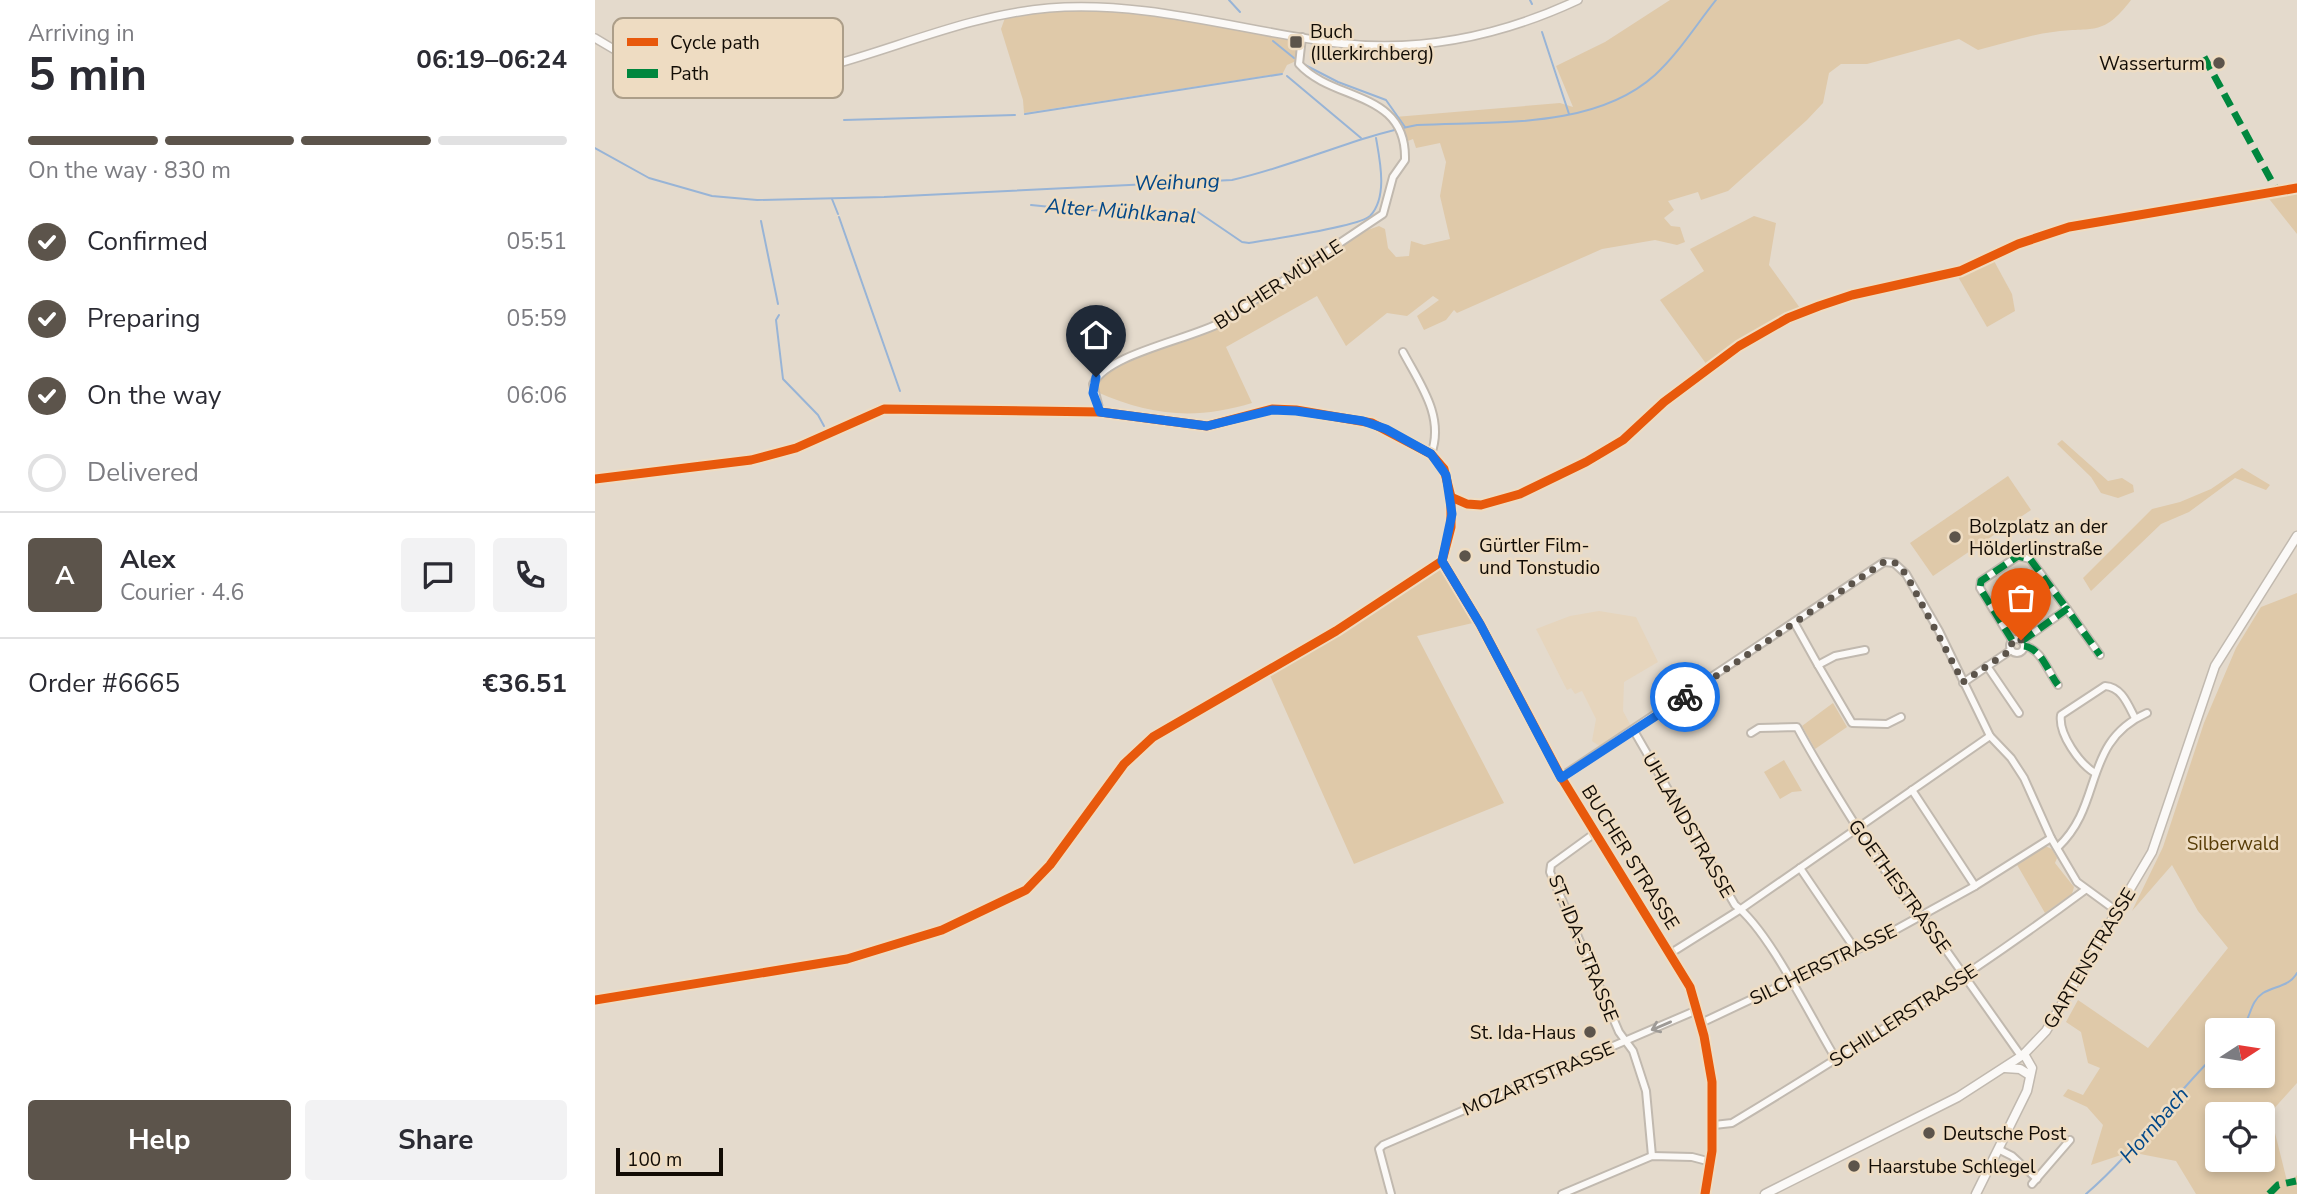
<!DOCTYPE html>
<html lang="en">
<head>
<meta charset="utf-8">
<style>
  body { margin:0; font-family:"Nunito Sans",sans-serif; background:#f2f2f3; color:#2b2b33; height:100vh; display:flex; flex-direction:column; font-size:26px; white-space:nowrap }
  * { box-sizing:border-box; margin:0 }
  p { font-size:23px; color:#7c7c81 }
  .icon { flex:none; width:38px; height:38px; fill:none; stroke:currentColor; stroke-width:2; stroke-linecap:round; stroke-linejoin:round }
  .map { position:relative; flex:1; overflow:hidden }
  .sheet { display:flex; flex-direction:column; background:#fff; width:595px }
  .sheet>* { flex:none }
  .needle { width:46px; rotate:78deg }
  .controls { position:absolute; left:1610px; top:1018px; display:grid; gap:14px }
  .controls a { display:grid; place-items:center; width:70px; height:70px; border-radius:7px; background:#fff; box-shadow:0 4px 10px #0003; font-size:35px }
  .scale { position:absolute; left:21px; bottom:18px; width:107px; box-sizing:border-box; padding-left:7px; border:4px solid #120c05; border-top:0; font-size:19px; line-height:24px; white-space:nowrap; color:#120c05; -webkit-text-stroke:5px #eedcc2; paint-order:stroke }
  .pin { position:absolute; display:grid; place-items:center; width:60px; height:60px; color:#fff; margin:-72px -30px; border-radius:50% 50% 50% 0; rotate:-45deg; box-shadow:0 0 7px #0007 }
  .pin .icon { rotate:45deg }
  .courier { position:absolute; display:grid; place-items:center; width:70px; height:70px; margin:-35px; border:5px solid #1a73e8; border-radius:50%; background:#fff; color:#222; box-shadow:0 2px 9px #0007 }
  .overview em { font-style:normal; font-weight:700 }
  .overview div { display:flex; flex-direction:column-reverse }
  .overview { display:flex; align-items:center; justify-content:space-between; height:119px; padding:0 28px }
  h1 { font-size:46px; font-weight:700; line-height:52px }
  .bar { display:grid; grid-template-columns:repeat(4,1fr); gap:10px 7px; align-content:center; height:84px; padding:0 28px }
  .bar i { height:9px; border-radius:5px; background:#e1e1e2 }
  .bar .on { background:#5c544b }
  .bar p { grid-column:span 4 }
  .line { display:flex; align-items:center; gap:18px; padding:0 28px; border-top:2px solid #e1e1e2 }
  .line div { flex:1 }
  .round { display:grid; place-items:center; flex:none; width:74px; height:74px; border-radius:7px; background:#f2f2f3 }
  ol { padding:0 28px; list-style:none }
  li { display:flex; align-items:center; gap:21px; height:77px }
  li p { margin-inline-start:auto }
  li .icon { padding:7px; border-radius:50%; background:#5c544b; color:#fff; stroke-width:4 }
  li:last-child { color:#7c7c81 }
  li i { width:38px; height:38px; border:4px solid #e1e1e2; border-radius:50% }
  .button { display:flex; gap:14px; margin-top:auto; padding:14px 28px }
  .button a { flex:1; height:80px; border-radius:7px; background:#5c544b; color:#fff; font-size:28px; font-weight:700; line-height:80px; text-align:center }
  .button a+a { background:#f2f2f3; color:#2b2b33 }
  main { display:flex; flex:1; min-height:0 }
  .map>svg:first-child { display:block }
</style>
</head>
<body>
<main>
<section class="sheet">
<div class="overview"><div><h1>5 min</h1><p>Arriving in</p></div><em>06:19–06:24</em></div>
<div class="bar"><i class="on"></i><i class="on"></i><i class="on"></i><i></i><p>On the way · 830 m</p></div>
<ol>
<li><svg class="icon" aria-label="check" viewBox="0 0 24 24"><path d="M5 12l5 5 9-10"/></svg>Confirmed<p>05:51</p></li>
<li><svg class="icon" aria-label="check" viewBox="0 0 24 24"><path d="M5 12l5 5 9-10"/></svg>Preparing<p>05:59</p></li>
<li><svg class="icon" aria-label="check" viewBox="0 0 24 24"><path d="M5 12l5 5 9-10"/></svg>On the way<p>06:06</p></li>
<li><i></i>Delivered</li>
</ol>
<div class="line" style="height:126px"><b class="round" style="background:#5c544b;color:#fff">A</b><div><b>Alex</b><p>Courier · 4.6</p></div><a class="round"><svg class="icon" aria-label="chat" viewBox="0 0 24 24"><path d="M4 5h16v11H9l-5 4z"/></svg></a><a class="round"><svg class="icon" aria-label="phone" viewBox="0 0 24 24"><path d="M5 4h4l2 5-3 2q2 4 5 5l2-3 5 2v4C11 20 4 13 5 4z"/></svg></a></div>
<div class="line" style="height:91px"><div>Order #6665</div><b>€36.51</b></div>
<div class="button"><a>Help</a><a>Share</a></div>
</section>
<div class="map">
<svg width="1702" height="1194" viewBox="0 0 1702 1194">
  <rect width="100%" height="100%" fill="#e4dacc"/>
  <polygon fill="#e6d5bd" points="1004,611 1041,617 1063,662 1029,682 1028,711 1037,728 1006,747 997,741 1001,719 987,691 980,694 976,688 972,690 941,629 975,616"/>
  <g fill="#dfc9a9" fill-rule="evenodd">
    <path d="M1075 0H1536C1507 38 1498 26 1458 32 1433 35 1408 44 1383 50L1364 39 1272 64H1246L1234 73 1228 103 1212 120 1133 191 1106 200 1103 192 1073 201 1079 210 1069 218 1076 226 1085 227 1090 242 1082 245 1060 240 1007 249 862 313 859 310 851 320 829 330 822 316 844 300 838 296 812 316 792 313 751 346 722 296 631 347 657 403C601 420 556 416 502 392 499 358 573 349 598 338 659 314 709 264 767 232L784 226 790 229 793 248 801 257 814 256 816 241 829 245 855 239 845 196 851 162 845 143 821 148 818 139 810 142 800 117 965 103 978 107 961 66 1010 42Z"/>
    <polygon points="513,10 581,17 692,39 701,47 701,61 692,65 688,73 429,113 428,100 406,29 410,18 456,11"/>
    <polygon points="1702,191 1702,234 1671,195"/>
    <polygon points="1159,216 1181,223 1174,265 1205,308 1150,338 1112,365 1065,300 1109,271 1095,249"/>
    <polygon points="1398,259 1417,294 1420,311 1392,327 1362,275"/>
    <polygon points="1467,440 1513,481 1527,478 1538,485 1539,492 1523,498 1506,493 1496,477 1462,444"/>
    <polygon points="1647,468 1675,485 1671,490 1640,478 1594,512 1566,524 1496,591 1488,578 1557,509 1585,502 1616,489"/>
    <polygon points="1413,476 1436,510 1338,576 1315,543"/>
    <polygon points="841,566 849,566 882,622 822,636 909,803 759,864 673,671 760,622"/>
    <path d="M1702 593V1083L1675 1113 1693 1185 1702 1175V1194H1601L1581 1161 1535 1152 1496 1165 1508 1125 1492 1107 1468 1096 1473 1089 1488 1095 1505 1068 1493 1063 1486 1032 1471 1022 1483 1000 1553 1048 1633 948 1603 911 1577 865 1537 911 1568 847 1609 723 1641 648 1666 607ZM1622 1031H1668V1076H1622ZM1622 1115H1668V1160H1622Z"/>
    <polygon points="1238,703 1252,727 1220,749 1207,726"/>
    <polygon points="1189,760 1207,791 1197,792 1185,799 1169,772"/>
    <polygon points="1450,846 1457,849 1462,858 1460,863 1479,887 1477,894 1450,913 1421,863"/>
  </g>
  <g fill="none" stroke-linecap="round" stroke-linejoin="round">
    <g stroke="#98b4d6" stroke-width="2">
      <polyline points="634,0 645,12"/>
      <polyline points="935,0 937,4"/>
      <polyline points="947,32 974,114"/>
      <polyline points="678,41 699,58"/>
      <polyline points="710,65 743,82 791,100 810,127"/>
      <polyline points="692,76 766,138"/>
      <polyline points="430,114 687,74"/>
      <polyline points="249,120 420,115"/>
      <path d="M0 148 54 178 117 196 162 200 289 197 637 180C700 166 759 137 822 125 898 121 999 130 1060 75 1083 54 1101 25 1121 0"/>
      <polyline points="237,199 243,214"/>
      <path d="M436 205 486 210 603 212 647 242 654 243C673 240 765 226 775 216 793 197 785 161 781 138"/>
      <polyline points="244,217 305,391"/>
      <polyline points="166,221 183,304"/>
      <polyline points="184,315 181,320 188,379 223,415 229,426"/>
      <path d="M1645 1031C1656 1020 1654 1002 1668 993 1680 986 1695 986 1702 973"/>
      <path d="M1491 1194C1540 1152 1576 1098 1622 1053"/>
    </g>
    <defs>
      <g id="minor">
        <path d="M808 352C825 384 850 417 836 454"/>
        <path d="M505 412 498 384C512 354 593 340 627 322L788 214 798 177 810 160C812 90 738 102 704 64L707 37"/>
        <polyline points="0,479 156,460 201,448 289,409 505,412 612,426 677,409 701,410 777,423 836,454 849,469 856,497 856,527 847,561"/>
        <polyline points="847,561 885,624 966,777 1095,987 1109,1036 1117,1082 1117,1151 1110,1194"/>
        <polyline points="1199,622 1223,665 1240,656 1270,650"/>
        <circle cx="1422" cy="646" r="7"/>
        <polyline points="1417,640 1385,588 1386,581 1423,556 1435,559 1472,609"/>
        <polyline points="1427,641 1472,609 1505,655"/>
        <path d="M1429 646C1446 648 1453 672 1463 685"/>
        <polyline points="1223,665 1257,723 1292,724 1306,717"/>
        <polyline points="1392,666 1424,713"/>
        <polyline points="1368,683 1416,650"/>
        <path d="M1039 731 1140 905C1174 930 1217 1020 1241 1059"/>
        <path d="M1156 733 1164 728 1202 727C1217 755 1308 908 1327 916L1426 1056"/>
        <path d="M1500 773C1485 764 1463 734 1466 715L1510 686C1527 687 1533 705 1540 718"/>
        <polyline points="966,777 1289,562 1299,563 1311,574 1344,631 1395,736 1416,758 1429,778 1456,838 1482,882 1523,912"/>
        <polyline points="1317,790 1380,886"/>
        <polyline points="1000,833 956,865 955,872 1024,1032 1038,1051 1051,1091 1057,1156"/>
        <path d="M1463 847C1509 804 1487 742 1552 713"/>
        <polyline points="1205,868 1260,949"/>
        <polyline points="1076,953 1146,909 1395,736"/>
        <polyline points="0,1000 252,959 347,930 431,890 455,865 529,764 558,737 741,631 847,561"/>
        <polyline points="1106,1023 1282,940 1380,886 1456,838"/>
        <path d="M1119 1125 1137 1123C1258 1050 1377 974 1490 890"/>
        <polyline points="1405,1150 1417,1156 1442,1179"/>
        <polyline points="1437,1184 1475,1140"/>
        <polyline points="796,1194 784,1149 788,1145 1102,1010"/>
        <polyline points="967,1194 1057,1156 1097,1157 1116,1162"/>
      </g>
      <path id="tertiary" d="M0 38C163 143 293 22 454 8 551 0 646 31 742 43 826 53 908 35 983 0"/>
      <g id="secondary">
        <polyline points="1410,1068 1425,1069 1433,1074"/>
        <polyline points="1170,1194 1363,1097 1428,1055 1451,1031 1557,852 1620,666 1702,536"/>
        <polyline points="1381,1194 1432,1091 1437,1068 1429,1054"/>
      </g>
    </defs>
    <use href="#minor" stroke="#c1b9af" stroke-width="10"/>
    <use href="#tertiary" stroke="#c1b9af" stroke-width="10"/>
    <use href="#secondary" stroke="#c1b9af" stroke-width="11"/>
    <use href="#minor" stroke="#fbf9f7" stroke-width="6"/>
    <use href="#tertiary" stroke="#fbf9f7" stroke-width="7"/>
    <use href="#secondary" stroke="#fbf9f7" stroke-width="8"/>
    <g stroke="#00873e" stroke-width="7" stroke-dasharray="14 7" stroke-linecap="butt">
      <polyline points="1609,57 1682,191"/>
      <polyline points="1417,640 1385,588 1386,581 1423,556 1435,559 1472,609"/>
      <polyline points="1427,641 1472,609 1505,655"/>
      <path d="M1429 646C1446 648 1453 672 1463 685"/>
      <polyline points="1674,1194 1683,1185 1701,1181"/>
    </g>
    <defs>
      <g id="cycleway">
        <polyline points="0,479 156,460 201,448 289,409 505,412 612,426 677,409 701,410 777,423 836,454 849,469 856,497 856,527 847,561"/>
        <polyline points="856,497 872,504 886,505 925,494 991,462 1028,440 1069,402 1144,346 1193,318 1224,306 1257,295 1365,271 1423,244 1474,227 1702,188"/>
        <polyline points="847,561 885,624 966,777 1095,987 1109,1036 1117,1082 1117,1151 1110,1194"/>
        <polyline points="0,1000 252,959 347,930 431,890 455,865 529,764 558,737 741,631 847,561"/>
      </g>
    </defs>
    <use href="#cycleway" stroke="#eedcc2" stroke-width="13"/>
    <use href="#cycleway" stroke="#e8590c" stroke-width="9"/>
  </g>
  <defs><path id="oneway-shaft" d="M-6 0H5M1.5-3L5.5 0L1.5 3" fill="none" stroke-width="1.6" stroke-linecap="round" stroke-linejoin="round" transform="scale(1.75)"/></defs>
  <use stroke="#9e9a96" href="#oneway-shaft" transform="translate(1066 1026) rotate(157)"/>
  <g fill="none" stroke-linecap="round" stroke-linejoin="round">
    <polyline stroke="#5c544b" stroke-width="7" stroke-dasharray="0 12.6" points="1090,697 1289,562 1299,562 1311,574 1368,682 1416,650 1417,640 1426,640"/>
    <polyline stroke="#1a73e8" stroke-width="9" points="501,377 498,393 505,412 612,426 677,410 701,411 768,421 791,429 836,454 851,475 857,514 847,561 885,624 966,778 1090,697"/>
  </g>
  <g fill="#5c544b" stroke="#eedcc2" stroke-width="2.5">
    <rect x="694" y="35" width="14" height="14" rx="3.5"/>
    <circle cx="1624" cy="63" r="7"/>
    <circle cx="1360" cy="537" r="7"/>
    <circle cx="870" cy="556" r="7"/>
    <circle cx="995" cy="1032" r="7"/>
    <circle cx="1334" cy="1133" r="7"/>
    <circle cx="1259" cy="1166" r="7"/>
  </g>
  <g text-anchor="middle" stroke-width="5" stroke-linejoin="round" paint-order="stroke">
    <g font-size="19" fill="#120c05" stroke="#eedcc2" text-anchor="start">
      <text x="715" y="38">Buch<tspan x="715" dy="22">(Illerkirchberg)</tspan></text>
      <text x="1610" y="70" text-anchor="end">Wasserturm</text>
      <text x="1374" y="533">Bolzplatz an der<tspan x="1374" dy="22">Hölderlinstraße</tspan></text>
      <text x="884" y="552">Gürtler Film-<tspan x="884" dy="22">und Tonstudio</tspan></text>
      <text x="981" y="1039" text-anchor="end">St. Ida-Haus</text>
      <text x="1348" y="1140">Deutsche Post</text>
      <text x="1273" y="1173">Haarstube Schlegel</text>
    </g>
    <g font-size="19" fill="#120c05" stroke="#eedcc2">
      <text transform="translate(683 284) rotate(-33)" y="7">BUCHER MÜHLE</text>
      <text transform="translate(1094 825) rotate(60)" y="7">UHLANDSTRASSE</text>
      <text transform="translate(1036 857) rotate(58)" y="7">BUCHER STRASSE</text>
      <text transform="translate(1305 886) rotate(54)" y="7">GOETHESTRASSE</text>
      <text transform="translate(989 948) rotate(68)" y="7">ST.-IDA-STRASSE</text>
      <text transform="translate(1494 958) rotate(-59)" y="7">GARTENSTRASSE</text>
      <text transform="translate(1228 964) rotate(-26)" y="7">SILCHERSTRASSE</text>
      <text transform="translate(1308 1015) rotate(-33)" y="7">SCHILLERSTRASSE</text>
      <text transform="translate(943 1078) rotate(-23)" y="7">MOZARTSTRASSE</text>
    </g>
    <g font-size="19" fill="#573c07" stroke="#eedcc2">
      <text x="1638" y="850">Silberwald</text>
    </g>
    <g font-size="21" font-style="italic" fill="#034888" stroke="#eedcc2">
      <text transform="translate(582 182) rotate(-2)" y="7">Weihung</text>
      <text transform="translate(526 211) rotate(4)" y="7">Alter Mühlkanal</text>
      <text transform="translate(1559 1125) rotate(-49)" y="7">Hornbach</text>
    </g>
  </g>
  <rect x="18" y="18" width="230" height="80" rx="10" fill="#eedcc2" stroke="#ac9e89" stroke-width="2"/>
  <rect x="32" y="38" width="31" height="8" fill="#e8590c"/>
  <rect x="32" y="69" width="31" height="9" fill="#00873e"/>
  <g font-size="19" fill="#120c05">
    <text x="75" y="49">Cycle path</text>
    <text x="75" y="80">Path</text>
  </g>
</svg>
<div class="controls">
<a><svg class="needle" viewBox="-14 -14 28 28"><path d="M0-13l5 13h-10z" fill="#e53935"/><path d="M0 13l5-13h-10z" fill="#7c7c81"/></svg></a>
<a><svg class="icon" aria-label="locate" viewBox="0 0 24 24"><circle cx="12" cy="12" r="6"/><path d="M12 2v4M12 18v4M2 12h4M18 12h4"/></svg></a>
</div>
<div class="scale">100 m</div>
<div class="pin" style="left:1426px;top:640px;background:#ea580c"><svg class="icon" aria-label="bag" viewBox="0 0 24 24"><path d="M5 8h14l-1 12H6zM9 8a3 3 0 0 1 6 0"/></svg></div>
<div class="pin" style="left:501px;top:377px;background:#1f2937"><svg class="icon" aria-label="home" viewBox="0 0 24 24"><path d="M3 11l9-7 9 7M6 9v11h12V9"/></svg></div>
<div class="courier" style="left:1090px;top:697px"><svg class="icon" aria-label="bike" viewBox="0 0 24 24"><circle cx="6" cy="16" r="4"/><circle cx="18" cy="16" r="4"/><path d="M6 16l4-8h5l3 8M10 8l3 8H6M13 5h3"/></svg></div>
</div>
</main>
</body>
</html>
